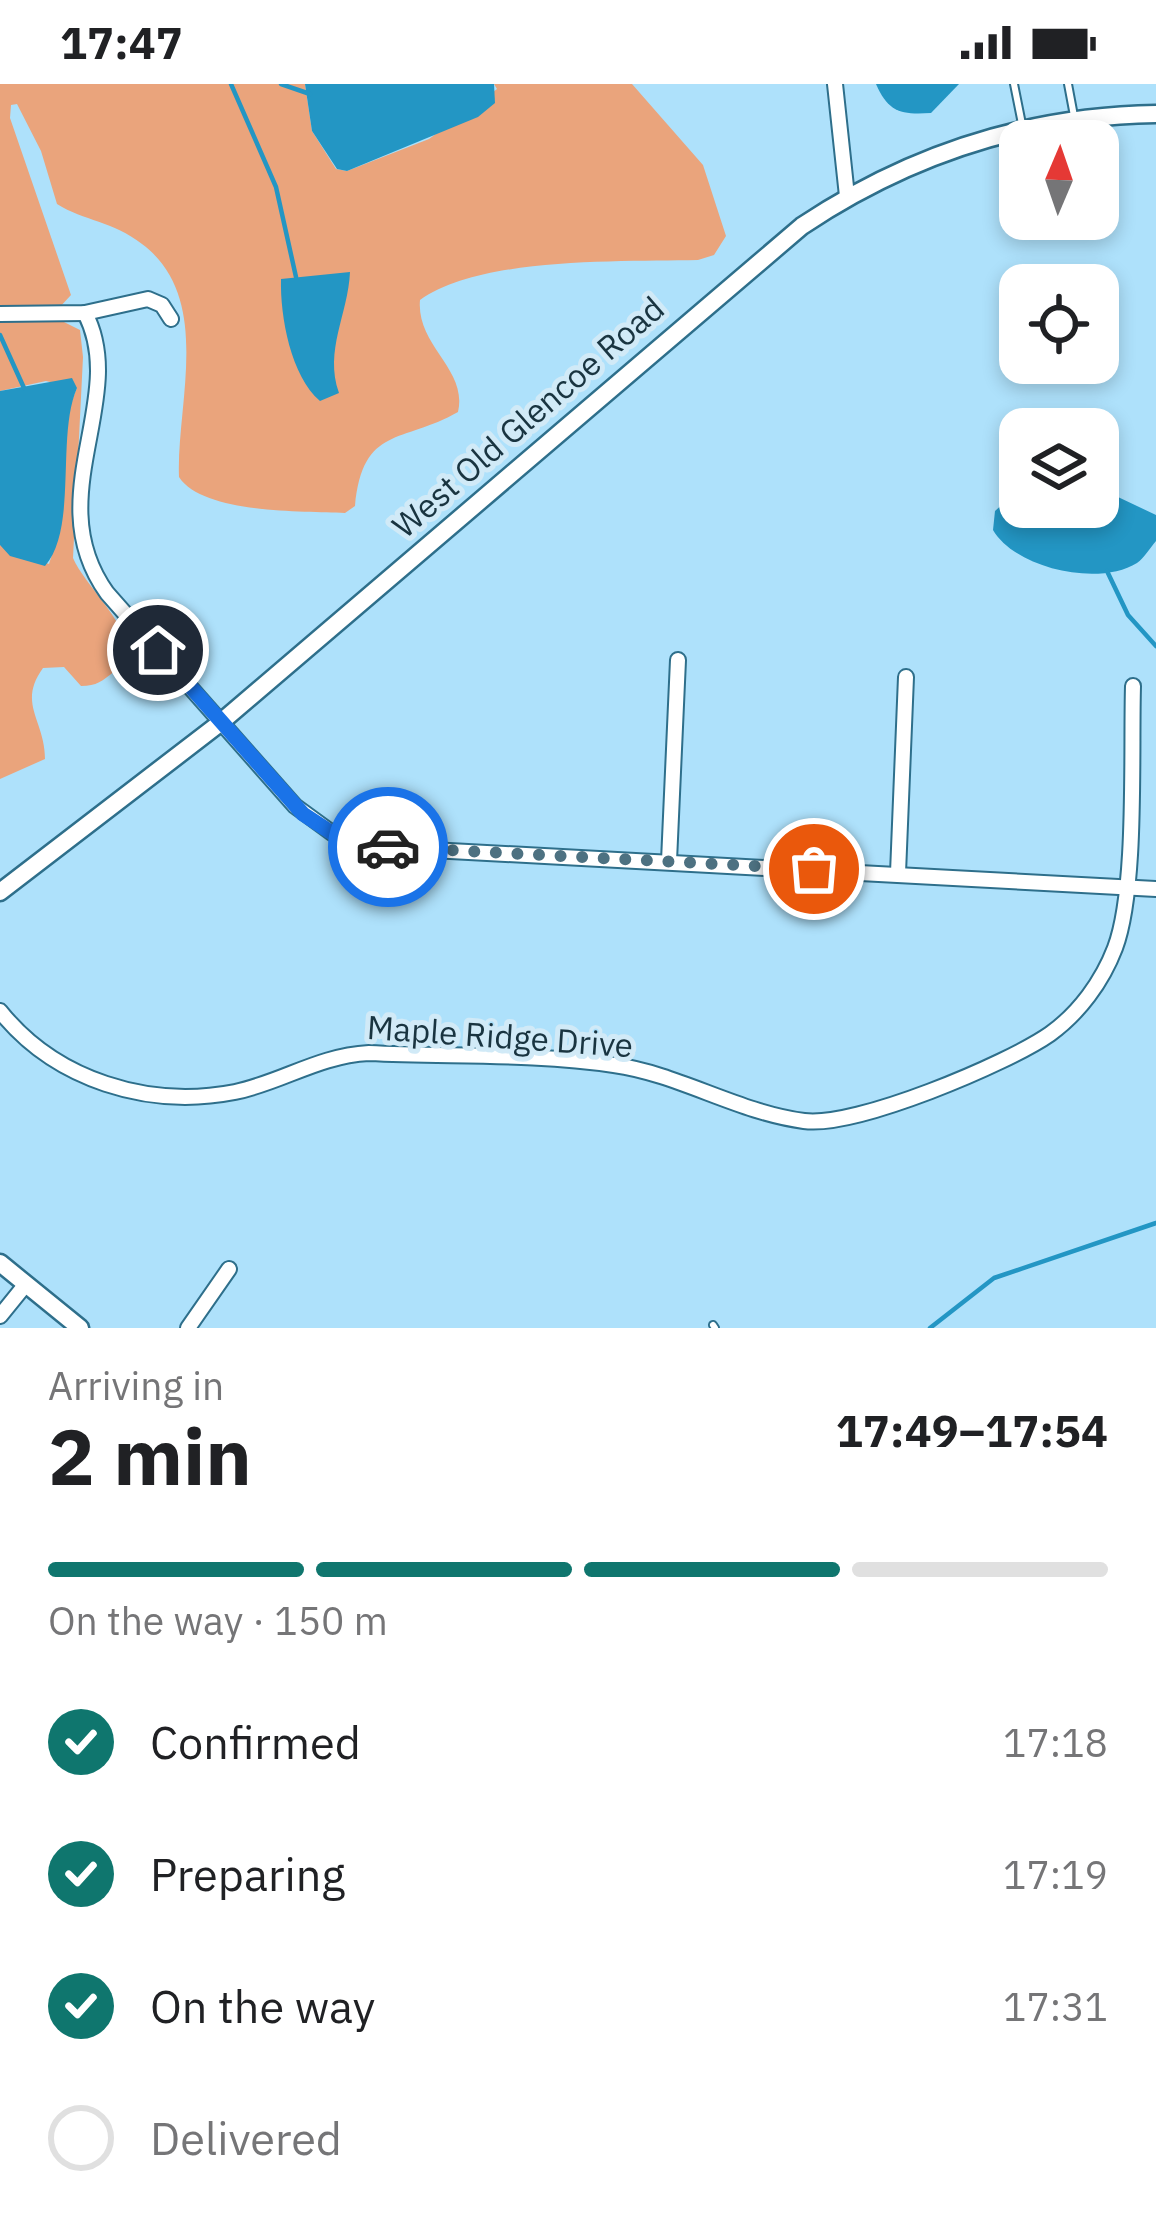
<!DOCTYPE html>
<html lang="en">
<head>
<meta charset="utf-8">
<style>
  body { margin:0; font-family:"IBM Plex Sans",sans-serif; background:#f2f2f2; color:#202124; height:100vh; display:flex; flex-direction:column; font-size:45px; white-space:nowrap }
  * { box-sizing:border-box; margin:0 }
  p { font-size:39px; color:#757577 }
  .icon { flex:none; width:66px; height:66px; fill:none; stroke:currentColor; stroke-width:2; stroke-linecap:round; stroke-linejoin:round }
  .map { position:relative; height:1244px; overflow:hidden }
  .drawer { display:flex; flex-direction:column; background:#fff; flex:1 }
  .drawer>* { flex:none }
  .needle { width:78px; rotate:2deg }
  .tools { position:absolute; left:999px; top:36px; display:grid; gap:24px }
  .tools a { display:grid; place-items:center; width:120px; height:120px; border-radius:24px; background:#fff; box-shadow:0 6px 18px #0003; font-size:60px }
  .pin { position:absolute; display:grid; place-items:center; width:102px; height:102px; color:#fff; margin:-51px; border:6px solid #fff; border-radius:50%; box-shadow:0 3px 12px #0007 }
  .courier { position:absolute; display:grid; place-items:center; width:120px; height:120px; margin:-60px; border:9px solid #1a73e8; border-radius:50%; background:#fff; color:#222; box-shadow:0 3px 15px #0007 }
  .overview em { font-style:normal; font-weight:800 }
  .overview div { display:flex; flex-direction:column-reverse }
  .overview { display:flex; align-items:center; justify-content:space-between; height:204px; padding:0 48px }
  h1 { font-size:78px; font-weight:800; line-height:90px }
  .bar { display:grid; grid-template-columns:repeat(4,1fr); gap:18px 12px; align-content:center; height:144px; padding:0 48px }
  .bar i { height:15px; border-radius:9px; background:#e0e0e0 }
  .bar .active { background:#0f766e }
  .bar p { grid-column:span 4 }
  ol { padding:0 48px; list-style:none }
  li { display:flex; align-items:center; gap:36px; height:132px }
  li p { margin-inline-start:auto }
  li .icon { padding:12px; border-radius:50%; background:#0f766e; color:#fff; stroke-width:4 }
  li:last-child { color:#757577 }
  li i { width:66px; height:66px; border:6px solid #e0e0e0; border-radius:50% }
  .status { display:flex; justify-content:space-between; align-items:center; height:84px; padding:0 60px; background:#fff; direction:ltr }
  .status svg { height:33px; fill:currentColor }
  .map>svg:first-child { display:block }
</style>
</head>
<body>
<div class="status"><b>17:47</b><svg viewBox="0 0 49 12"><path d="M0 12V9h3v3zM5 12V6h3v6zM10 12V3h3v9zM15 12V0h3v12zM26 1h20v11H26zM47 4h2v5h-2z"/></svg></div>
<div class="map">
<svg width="1156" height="1244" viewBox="0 0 1156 1244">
  <rect width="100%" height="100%" fill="#aee1fb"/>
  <g fill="#eaa47c">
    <path d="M0 0H305L312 47 336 85 347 87 429 55 497 5 494 0H632L703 81 726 152 714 171 698 176C622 178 482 172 420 216 416 262 468 285 458 328 402 360 363 341 355 422L345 429C303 427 203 430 179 393 176 320 214 214 142 160 113 137 84 137 57 120L41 67 17 20 11 21 10 34 71 211 59 224H0Z"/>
    <path d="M60 236 80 246 83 273 73 474C87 507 152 558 115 587 102 597 97 602 81 602L64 583 43 584C17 620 45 636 45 675L0 695V461L49 480C69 423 53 358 77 304L46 297 0 307V237Z"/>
  </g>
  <g fill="#2396c4">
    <polygon points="305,0 494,0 495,19 478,33 347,87 337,85 312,47"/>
    <path d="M876 0H959L931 29C901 31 888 28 876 0Z"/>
    <path d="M350 188C348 231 324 266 339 309L320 317C291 292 280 233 281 195Z"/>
    <path d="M72 294 77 304C56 352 78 444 45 482L10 472 0 461V307Z"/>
    <path d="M1099 404 1156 431V457C1150 464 1144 474 1137 479 1099 503 1016 485 993 446L995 427 1006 417 1020 423H1098Z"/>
  </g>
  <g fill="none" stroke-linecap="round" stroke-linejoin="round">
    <g stroke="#2396c4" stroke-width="4.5">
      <polyline points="231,0 276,103 296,193"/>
      <polyline points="281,0 310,10"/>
      <polyline points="0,251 24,304"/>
      <polyline points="1107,487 1128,531 1156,562"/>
      <polyline points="930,1244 994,1194 1156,1139"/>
    </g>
    <defs>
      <g id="service">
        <polyline points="1014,0 1022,40"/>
        <polyline points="1068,0 1074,32"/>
        <polyline points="713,1241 715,1244"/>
      </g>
      <g id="minor">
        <polyline points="835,0 847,112"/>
        <path d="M85 229C130 315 38 413 107 509L295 722 332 749 376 763 1156 805"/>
        <polyline points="0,230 85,229 148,215 162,221 171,235"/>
        <polyline points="669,777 678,576"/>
        <polyline points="898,789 906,593"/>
        <path d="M0 927C55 996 148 1025 235 1008 283 998 317 972 369 969 449 973 534 969 614 981 679 990 737 1028 804 1037 855 1044 1007 980 1050 950 1079 929 1102 898 1115 864 1137 806 1131 670 1133 602"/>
        <polyline points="0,1232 26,1200"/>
        <polyline points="188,1244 229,1185"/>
      </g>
      <g id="tertiary">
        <path d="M0 808 220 639 802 142C910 70 1026 32 1156 30"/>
        <polyline points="0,1179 80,1244"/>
      </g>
    </defs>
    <use href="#service" stroke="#2e6f8b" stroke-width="10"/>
    <use href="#minor" stroke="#2e6f8b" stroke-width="18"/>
    <use href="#tertiary" stroke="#2e6f8b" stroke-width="21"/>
    <use href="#service" stroke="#fff" stroke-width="6"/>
    <use href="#minor" stroke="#fff" stroke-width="14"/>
    <use href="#tertiary" stroke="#fff" stroke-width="16"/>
  </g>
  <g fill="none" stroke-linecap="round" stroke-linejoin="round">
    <polyline stroke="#4d7181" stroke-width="12" stroke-dasharray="0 21.6" points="388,763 814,785"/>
    <polyline stroke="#1a73e8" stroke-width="15" points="158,566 303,730 332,749 388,763"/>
  </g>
  <g text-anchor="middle" stroke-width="10" stroke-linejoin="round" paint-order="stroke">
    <g font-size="33" fill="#193440" stroke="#d1eaf7">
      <text transform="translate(528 333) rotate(-41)" y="12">West Old Glencoe Road</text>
      <text transform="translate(500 952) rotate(4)" y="12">Maple Ridge Drive</text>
    </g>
  </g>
</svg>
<div class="tools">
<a><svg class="needle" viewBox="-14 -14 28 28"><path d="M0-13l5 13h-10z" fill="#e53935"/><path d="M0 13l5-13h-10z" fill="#757577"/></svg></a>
<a><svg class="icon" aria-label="locate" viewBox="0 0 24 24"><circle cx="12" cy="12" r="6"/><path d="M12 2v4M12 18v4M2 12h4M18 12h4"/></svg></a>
<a><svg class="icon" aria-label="layers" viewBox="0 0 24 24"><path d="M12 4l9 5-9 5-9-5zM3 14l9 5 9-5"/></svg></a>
</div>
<div class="pin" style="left:814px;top:785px;background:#ea580c"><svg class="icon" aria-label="bag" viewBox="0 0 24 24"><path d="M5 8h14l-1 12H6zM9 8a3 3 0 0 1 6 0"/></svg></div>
<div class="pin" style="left:158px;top:566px;background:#1f2937"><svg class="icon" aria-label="home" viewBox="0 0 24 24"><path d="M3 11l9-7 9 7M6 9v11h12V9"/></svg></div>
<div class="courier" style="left:388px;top:763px"><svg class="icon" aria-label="car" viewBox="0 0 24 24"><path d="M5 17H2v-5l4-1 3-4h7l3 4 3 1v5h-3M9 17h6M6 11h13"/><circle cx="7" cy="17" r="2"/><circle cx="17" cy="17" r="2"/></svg></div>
</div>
<section class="drawer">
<div class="overview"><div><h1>2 min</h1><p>Arriving in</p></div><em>17:49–17:54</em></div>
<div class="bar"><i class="active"></i><i class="active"></i><i class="active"></i><i></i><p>On the way · 150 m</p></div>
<ol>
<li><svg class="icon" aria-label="check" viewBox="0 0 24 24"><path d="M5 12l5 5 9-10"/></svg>Confirmed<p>17:18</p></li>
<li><svg class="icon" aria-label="check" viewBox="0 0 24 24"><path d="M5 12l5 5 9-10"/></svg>Preparing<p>17:19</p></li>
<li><svg class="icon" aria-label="check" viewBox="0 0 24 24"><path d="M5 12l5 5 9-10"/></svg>On the way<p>17:31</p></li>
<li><i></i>Delivered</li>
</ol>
</section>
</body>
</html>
